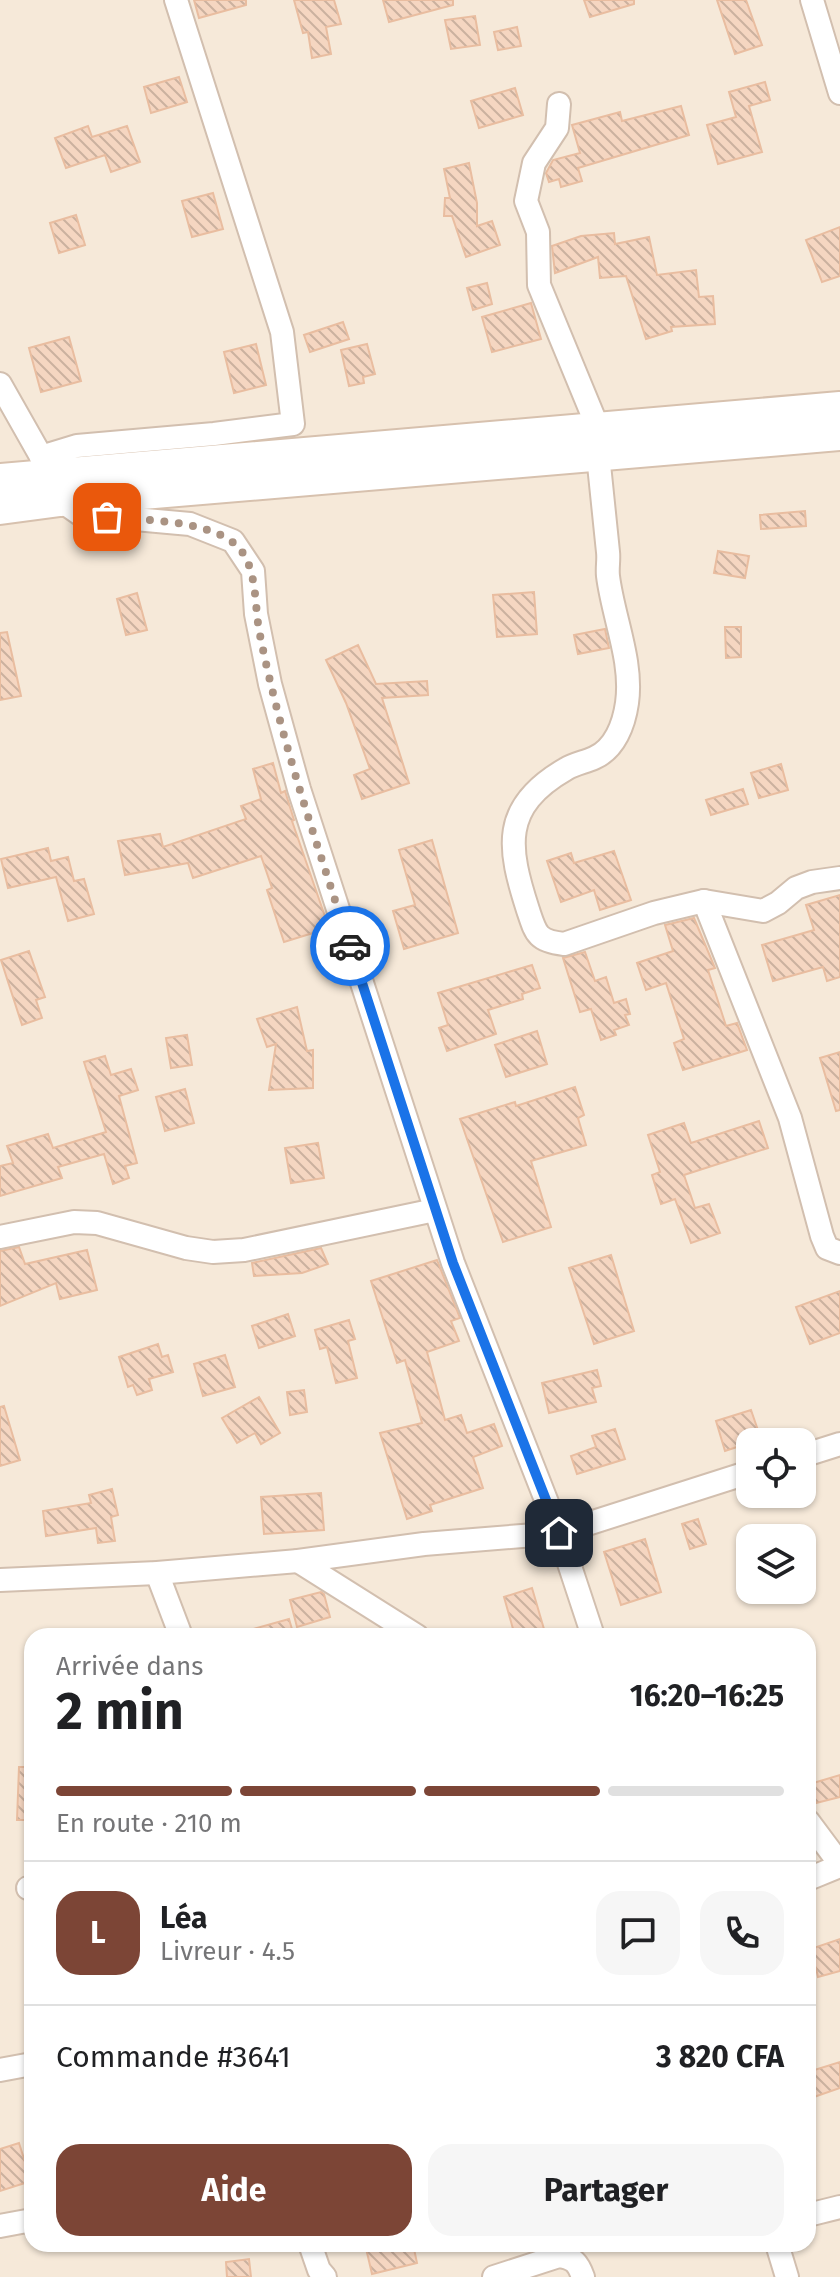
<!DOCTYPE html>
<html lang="fr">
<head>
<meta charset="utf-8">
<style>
  body { margin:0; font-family:"Fira Sans",sans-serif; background:#f6f6f6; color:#202124; height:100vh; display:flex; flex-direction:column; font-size:30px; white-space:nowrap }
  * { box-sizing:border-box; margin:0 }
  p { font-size:26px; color:#757577 }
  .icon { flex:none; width:44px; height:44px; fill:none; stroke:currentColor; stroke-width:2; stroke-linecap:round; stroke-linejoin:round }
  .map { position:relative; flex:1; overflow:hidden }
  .drawer { position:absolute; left:24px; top:1628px; width:792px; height:624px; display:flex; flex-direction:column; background:#fff; border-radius:24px; box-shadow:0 2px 6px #0004 }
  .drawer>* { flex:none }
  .fabs { position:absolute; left:736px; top:1428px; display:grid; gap:16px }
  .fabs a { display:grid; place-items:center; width:80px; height:80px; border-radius:16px; background:#fff; box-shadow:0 2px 6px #0004; font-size:40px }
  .pin { position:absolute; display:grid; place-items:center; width:68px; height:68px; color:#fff; margin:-34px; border-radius:16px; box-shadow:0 4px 12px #0006 }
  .courier { position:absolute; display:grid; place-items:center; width:80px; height:80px; margin:-40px; border:6px solid #1a73e8; border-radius:50%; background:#fff; color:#222; box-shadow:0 2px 10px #0007 }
  .headline em { font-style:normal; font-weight:700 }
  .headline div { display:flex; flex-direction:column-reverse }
  .headline { display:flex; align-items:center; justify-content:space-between; height:136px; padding:0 32px }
  h1 { font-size:52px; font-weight:700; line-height:60px }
  .bar { display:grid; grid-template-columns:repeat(4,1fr); gap:12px 8px; align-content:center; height:96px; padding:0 32px }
  .bar i { height:10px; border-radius:6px; background:#e0e0e0 }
  .bar .active { background:#7c4536 }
  .bar p { grid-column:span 4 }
  .line { display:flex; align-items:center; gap:20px; padding:0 32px; border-top:2px solid #e0e0e0 }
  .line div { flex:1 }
  .round { display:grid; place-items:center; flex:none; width:84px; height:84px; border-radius:24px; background:#f6f6f6 }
  .action { display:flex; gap:16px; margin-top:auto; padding:16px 32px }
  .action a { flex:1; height:92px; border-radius:24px; background:#7c4536; color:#fff; font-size:32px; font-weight:700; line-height:92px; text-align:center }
  .action a+a { background:#f6f6f6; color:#202124 }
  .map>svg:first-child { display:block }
</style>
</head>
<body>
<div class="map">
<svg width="840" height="2277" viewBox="0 0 840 2277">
  <defs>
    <pattern id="building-back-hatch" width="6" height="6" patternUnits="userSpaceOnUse" patternTransform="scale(2)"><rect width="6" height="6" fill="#f5d6c1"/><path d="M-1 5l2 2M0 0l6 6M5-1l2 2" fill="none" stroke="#cbb19f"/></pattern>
  </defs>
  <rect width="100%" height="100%" fill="#fef7eb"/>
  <path fill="#f6e9d9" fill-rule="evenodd" d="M0 0H840V2277H0ZM750 1442H802V1494H750ZM750 1538H802V1590H750ZM32 1636H808V2244H32Z"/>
  <g fill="url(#building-back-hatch)" stroke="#e9bda0" stroke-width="2">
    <polygon points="194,0 246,0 246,5 199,18"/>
    <polygon points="294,0 334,0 341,24 326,27 331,54 312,58 308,32 303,33"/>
    <polygon points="383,0 453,0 453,5 389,22"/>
    <polygon points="584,0 634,0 634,4 590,17"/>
    <polygon points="717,0 746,0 762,45 735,54"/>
    <polygon points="475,16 480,45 451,49 445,20"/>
    <polygon points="517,27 521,46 498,50 494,32"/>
    <polygon points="179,77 187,102 151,113 144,87"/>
    <polygon points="765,82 770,100 749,106 762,152 718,164 707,125 736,117 729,92"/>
    <polygon points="515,88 523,115 479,128 471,101"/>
    <polygon points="681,106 689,135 578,168 582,181 561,187 559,179 549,182 546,173 553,160 580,153 572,125 620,112 622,121"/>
    <polygon points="88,126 92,137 127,126 140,162 111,172 105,155 66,168 55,138"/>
    <polygon points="469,163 477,203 477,226 492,221 500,245 466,257 452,216 444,216 445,198 450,198 444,169"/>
    <polygon points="213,193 223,229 192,237 182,201"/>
    <polygon points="76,215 85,245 59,253 50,223"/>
    <polygon points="840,227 840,276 822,282 806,240"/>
    <polygon points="614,233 615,244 649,237 657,275 696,270 699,297 713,296 715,324 671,327 672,331 646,339 626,276 600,278 598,257 555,273 552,246 581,236"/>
    <polygon points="487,283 492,304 473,310 467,288"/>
    <polygon points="531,303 541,339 492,352 482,317"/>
    <polygon points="343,322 349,339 310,352 304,335"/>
    <polygon points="69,337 81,381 41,392 29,348"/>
    <polygon points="256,344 266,385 234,393 224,352"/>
    <polygon points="367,344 375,374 363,377 364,383 349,386 341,350"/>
    <polygon points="805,511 806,526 761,529 760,515"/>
    <polygon points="718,551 749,556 745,578 714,573"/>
    <polygon points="534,592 537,634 497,637 493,595"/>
    <polygon points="137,593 147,630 126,635 117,599"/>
    <polygon points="725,627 741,627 741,657 726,658"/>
    <polygon points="605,629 609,648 578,654 574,635"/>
    <polygon points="7,632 21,696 0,700 0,633"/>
    <polygon points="358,645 376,684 427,681 428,695 382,698 409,783 362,799 354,775 370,769 346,703 326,660"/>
    <polygon points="273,763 281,793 285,791 294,820 292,821 329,928 284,942 267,890 272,888 261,856 193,878 188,863 125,875 118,841 160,834 163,847 246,819 241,806 261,799 253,769"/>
    <polygon points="781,764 788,790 759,798 751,773"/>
    <polygon points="743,789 748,804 711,815 706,800"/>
    <polygon points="432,840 458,933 404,949 393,911 415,905 399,850"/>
    <polygon points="48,848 51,861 68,857 74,881 84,879 94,914 68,921 56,877 8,888 1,859"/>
    <polygon points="614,851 631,900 600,910 594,890 561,902 547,861 571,853 574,863"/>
    <polygon points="840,895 840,977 827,981 823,967 773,981 762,945 814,930 806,905"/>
    <polygon points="694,918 715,968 708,970 726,1026 737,1023 747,1050 683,1070 674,1043 684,1039 666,983 646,990 637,963 673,951 665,925"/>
    <polygon points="29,951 45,997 36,1000 42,1018 22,1025 1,960"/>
    <polygon points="585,952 595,981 606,977 614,1003 626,999 630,1014 625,1015 629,1025 614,1030 616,1035 601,1040 591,1009 580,1012 563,958"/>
    <polygon points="532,965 540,988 522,994 523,999 488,1010 496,1034 447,1051 439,1028 448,1025 438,993"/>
    <polygon points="297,1007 307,1051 313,1050 313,1088 269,1090 276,1044 267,1047 257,1019"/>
    <polygon points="537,1031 547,1064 506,1077 495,1045"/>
    <polygon points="187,1035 192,1065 171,1068 166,1038"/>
    <polygon points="840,1052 840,1110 836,1111 820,1058"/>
    <polygon points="105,1056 111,1075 131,1069 138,1090 119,1096 137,1163 125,1166 129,1178 113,1184 104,1154 58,1167 62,1178 0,1196 0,1166 13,1163 7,1146 48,1134 53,1148 106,1132 84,1062"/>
    <polygon points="575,1087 584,1115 578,1118 586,1145 531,1161 551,1227 503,1242 460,1119 515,1102 516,1106"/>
    <polygon points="185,1089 194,1123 165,1131 156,1097"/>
    <polygon points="759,1121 768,1148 684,1175 695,1208 709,1204 720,1233 691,1243 675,1199 661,1204 652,1175 660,1172 648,1135 684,1123 691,1143"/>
    <polygon points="318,1143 324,1178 291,1183 285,1148"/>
    <polygon points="19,1247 25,1264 87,1250 97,1290 60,1299 56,1283 0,1306 0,1251"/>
    <polygon points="321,1248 328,1264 302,1273 254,1276 252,1263"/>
    <polygon points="611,1255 634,1331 594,1344 569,1268"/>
    <polygon points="437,1260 460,1318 451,1321 459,1341 427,1352 445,1420 461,1415 467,1433 494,1424 502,1446 473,1457 483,1488 430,1505 432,1511 407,1519 380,1433 422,1423 405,1360 397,1363 371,1281"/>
    <polygon points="840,1291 840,1333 810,1344 796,1307"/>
    <polygon points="288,1314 295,1336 259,1348 252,1326"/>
    <polygon points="349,1320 355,1339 348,1341 357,1378 336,1383 327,1347 320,1349 315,1330"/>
    <polygon points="158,1344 162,1357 168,1355 173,1372 149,1379 152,1390 137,1395 133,1385 128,1387 119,1357"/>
    <polygon points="225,1355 235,1387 203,1396 194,1364"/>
    <polygon points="597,1370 601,1386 592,1388 596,1402 549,1413 542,1383"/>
    <polygon points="304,1390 307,1412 290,1415 287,1392"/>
    <polygon points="259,1397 280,1433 261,1444 255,1433 237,1443 222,1418"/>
    <polygon points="4,1406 20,1460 0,1466 0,1407"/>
    <polygon points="751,1410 761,1439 725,1451 716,1421"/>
    <polygon points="615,1429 625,1459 577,1474 571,1456 596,1447 592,1436"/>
    <polygon points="112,1489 118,1515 111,1517 115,1541 98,1543 96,1528 46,1536 43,1511 91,1503 89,1495"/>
    <polygon points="321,1493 324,1530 264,1534 261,1497"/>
    <polygon points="698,1519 706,1544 690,1549 682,1524"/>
    <polygon points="645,1539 661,1592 621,1605 604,1552"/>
    <polygon points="532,1588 546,1636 515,1636 504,1597"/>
    <polygon points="321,1592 324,1594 330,1617 297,1627 290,1600"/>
    <polygon points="289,1619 294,1636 247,1636 246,1631"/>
    <polygon points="19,1767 32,1767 32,1820 17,1820"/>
    <polygon points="840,1775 840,1797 816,1803 810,1784"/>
    <polygon points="840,1939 840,1971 818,1977 816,1968 808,1970 808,1950"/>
    <polygon points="840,2062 840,2088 808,2099 808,2072"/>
    <polygon points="19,2143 31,2181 0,2191 0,2149"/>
    <polygon points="365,2244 413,2244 417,2263 372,2274"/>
    <polygon points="249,2259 251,2277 227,2277 226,2262"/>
  </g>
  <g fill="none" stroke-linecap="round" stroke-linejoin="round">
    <defs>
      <g id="minor">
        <polyline points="812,0 840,93"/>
        <polyline points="559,104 557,128 534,163 526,201 538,232 539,285 598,428"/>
        <polyline points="0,384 51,474 60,500 80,514 190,524 233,541 253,571 256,614 270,684 299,789 453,1263 559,1533 593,1636"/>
        <path d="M598 455C601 487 605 520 608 552 609 560 607 568 608 576 613 617 633 661 627 703 624 724 615 749 594 758 585 762 574 764 566 769 500 807 508 848 528 910 536 934 537 941 564 944L654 913 704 901 763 911 778 903 796 888 812 882 840 878"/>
        <polyline points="41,457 77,446 214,434 293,424 282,332 176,0"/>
        <polyline points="704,901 790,1118 822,1236 827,1248 840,1253"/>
        <polyline points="0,1237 74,1222 97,1223 186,1248 213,1252 244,1250 435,1210"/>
        <polyline points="802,1456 840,1444"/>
        <polyline points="298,1561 417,1636"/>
        <polyline points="157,1573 181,1636"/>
        <polyline points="0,1580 157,1573 298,1561 424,1544 559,1533 750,1472"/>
        <polyline points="808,1821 840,1864"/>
        <polyline points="808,1879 840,1866"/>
        <polyline points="28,1888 32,1887"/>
        <polyline points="0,2070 32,2064"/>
        <polyline points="808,2215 840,2207"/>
        <polyline points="0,2226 32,2220"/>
        <polyline points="310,2244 319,2270 325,2277"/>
        <polyline points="777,2244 787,2277"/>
        <path d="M494 2277 559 2256C574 2258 578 2263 583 2277"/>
      </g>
      <g id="secondary">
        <polyline points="0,480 840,408"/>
        <polyline points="0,508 60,500 840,434"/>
      </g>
    </defs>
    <use href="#minor" stroke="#d2bfaf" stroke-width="26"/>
    <use href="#secondary" stroke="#d7c1ae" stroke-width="36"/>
    <use href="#minor" stroke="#fff" stroke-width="22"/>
    <use href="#secondary" stroke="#fff" stroke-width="32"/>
  </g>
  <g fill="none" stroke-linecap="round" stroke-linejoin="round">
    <path stroke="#aa9383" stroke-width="8" stroke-dasharray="0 14.4" d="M107 517C143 520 201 520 231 541 258 559 254 602 259 630 280 738 316 841 350 946"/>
    <polyline stroke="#1a73e8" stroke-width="10" points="350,946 453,1263 559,1533"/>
  </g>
</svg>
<div class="fabs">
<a><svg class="icon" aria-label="locate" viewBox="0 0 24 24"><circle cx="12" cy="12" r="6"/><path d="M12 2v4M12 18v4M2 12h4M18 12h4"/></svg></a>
<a><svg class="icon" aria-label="layers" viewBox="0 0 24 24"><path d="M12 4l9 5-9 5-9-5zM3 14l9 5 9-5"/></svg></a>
</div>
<div class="pin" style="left:107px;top:517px;background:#ea580c"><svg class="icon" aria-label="bag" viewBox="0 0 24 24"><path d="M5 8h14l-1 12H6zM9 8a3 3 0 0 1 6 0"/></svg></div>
<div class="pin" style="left:559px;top:1533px;background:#1f2937"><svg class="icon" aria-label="home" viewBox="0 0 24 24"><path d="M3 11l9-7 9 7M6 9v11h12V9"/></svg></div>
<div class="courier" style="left:350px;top:946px"><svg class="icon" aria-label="car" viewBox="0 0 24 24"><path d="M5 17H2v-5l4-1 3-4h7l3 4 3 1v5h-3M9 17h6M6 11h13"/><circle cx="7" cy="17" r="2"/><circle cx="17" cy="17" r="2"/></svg></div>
<section class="drawer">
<div class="headline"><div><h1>2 min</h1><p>Arrivée dans</p></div><em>16:20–16:25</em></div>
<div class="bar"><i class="active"></i><i class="active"></i><i class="active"></i><i></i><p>En route · 210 m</p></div>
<div class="line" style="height:144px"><b class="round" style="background:#7c4536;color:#fff">L</b><div><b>Léa</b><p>Livreur · 4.5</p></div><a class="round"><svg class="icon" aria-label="chat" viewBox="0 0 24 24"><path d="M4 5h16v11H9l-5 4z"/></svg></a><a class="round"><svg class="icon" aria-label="phone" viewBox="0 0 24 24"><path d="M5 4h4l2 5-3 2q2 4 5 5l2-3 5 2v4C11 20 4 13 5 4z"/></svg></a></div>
<div class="line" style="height:104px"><div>Commande #3641</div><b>3 820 CFA</b></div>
<div class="action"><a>Aide</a><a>Partager</a></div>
</section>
</div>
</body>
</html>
